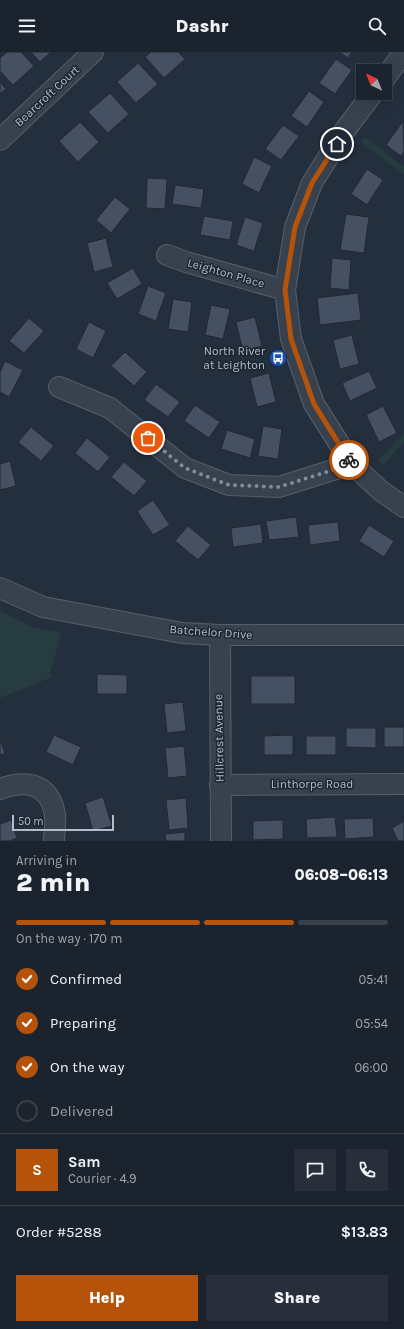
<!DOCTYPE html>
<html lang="en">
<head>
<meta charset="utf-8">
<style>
  body { margin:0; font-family:Karla,sans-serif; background:#282f3a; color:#f1f3f6; height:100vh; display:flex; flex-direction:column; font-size:15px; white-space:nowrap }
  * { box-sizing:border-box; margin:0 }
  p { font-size:13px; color:#a0a4aa }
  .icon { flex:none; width:22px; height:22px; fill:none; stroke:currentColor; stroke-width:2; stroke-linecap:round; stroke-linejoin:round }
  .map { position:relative; height:789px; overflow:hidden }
  .drawer { display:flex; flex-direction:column; background:#1b232e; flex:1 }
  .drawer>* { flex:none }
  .needle { width:26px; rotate:317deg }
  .controls { position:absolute; left:356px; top:12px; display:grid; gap:8px }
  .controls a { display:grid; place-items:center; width:36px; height:36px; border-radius:0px; background:#1b232e; box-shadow:0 4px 16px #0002,0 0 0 1px #39404a; font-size:20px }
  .scale { position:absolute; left:12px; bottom:10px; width:102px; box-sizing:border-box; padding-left:4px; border:2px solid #b4bcc9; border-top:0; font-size:11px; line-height:14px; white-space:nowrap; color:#b4bcc9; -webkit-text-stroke:3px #1d2633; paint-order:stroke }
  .pin { position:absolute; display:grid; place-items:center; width:34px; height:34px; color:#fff; margin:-17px; border:2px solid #fff; border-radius:50%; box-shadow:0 1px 4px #0007 }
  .courier { position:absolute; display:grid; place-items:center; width:40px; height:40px; margin:-20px; border:3px solid #b45309; border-radius:50%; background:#fff; color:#222; box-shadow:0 1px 5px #0007 }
  .overview em { font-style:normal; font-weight:800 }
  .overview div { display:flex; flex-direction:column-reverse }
  .overview { display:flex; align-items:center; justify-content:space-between; height:68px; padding:0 16px }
  h1 { font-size:26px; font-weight:800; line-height:30px }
  .bar { display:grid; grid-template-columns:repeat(4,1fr); gap:6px 4px; align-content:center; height:48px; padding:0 16px }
  .bar i { height:5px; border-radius:3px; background:#39404a }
  .bar .current { background:#b45309 }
  .bar p { grid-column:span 4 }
  .line { display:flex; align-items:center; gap:10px; padding:0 16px; border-top:1px solid #39404a }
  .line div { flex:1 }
  .round { display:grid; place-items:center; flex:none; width:42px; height:42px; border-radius:0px; background:#282f3a }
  ol { padding:0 16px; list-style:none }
  li { display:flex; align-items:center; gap:12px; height:44px }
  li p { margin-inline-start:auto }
  li .icon { padding:4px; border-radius:50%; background:#b45309; color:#fff; stroke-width:4 }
  li:last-child { color:#a0a4aa }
  li i { width:22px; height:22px; border:2px solid #39404a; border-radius:50% }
  .action { display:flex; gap:8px; margin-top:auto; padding:8px 16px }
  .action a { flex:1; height:46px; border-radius:0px; background:#b45309; color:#fff; font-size:16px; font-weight:800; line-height:46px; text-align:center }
  .action a+a { background:#282f3a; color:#f1f3f6 }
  header { display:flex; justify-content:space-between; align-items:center; height:52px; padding:0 16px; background:#1b232e; font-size:18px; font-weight:800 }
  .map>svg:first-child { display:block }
</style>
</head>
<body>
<header><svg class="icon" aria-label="menu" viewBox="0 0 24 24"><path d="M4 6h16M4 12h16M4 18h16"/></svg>Dashr<svg class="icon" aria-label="search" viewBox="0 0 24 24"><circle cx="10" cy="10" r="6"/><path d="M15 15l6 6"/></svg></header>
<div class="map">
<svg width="404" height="789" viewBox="0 0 404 789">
  <rect width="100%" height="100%" fill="#242f3e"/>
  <g fill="#263c3f">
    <polygon points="365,85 404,115 404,123 361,90"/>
    <polygon points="404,381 404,390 383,413 378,409"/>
    <polygon points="0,559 32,575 61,581 50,622 52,625 0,646"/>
  </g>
  <g fill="#455162" stroke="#1f2835">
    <polygon points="7,0 21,0 34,14 13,33 0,19 0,6"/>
    <polygon points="31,0 51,0 40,10"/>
    <polygon points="151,0 178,0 185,7 164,26 145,5"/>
    <polygon points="339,0 352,0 348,6"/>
    <polygon points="336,7 352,18 335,42 319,31"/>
    <polygon points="138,11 158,32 136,51 117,30"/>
    <polygon points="0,30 6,37 0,42"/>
    <polygon points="309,39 324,50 307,75 291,64"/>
    <polygon points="110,41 129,62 108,81 88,60"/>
    <polygon points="403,69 404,100 401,104 386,93"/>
    <polygon points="80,70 99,90 78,110 59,89"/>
    <polygon points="283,73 299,84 281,108 265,97"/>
    <polygon points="254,105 272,114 259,141 242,132"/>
    <polygon points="367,117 383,128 367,153 351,142"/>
    <polygon points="147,126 167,127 165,157 146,156"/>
    <polygon points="175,133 204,137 201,156 172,152"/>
    <polygon points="115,145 130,157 111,181 96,168"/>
    <polygon points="346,162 369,165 364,201 340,198"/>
    <polygon points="204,164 233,169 230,188 200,183"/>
    <polygon points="245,165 263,171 254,199 236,193"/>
    <polygon points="106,186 113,215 94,220 87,191"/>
    <polygon points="332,206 351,208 349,238 330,236"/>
    <polygon points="133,216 142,232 117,247 107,231"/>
    <polygon points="148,234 166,241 156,269 138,262"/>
    <polygon points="358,241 361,268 320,273 317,246"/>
    <polygon points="173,247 192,250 188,280 168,277"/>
    <polygon points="211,253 230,257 223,287 205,283"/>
    <polygon points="255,265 262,294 243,299 236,270"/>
    <polygon points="29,266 44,279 24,301 9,289"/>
    <polygon points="89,270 106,279 93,306 76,297"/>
    <polygon points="352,283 359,312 340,317 333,288"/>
    <polygon points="125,300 147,320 134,334 111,314"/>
    <polygon points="5,309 23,318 9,345 0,340 0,320"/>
    <polygon points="369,319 377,336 350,349 342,331"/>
    <polygon points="269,321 276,350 257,355 250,326"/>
    <polygon points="156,332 180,350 168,365 144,348"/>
    <polygon points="195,353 220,370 209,386 184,369"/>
    <polygon points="383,354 397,381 379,390 366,363"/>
    <polygon points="263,374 282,377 278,407 258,404"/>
    <polygon points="31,375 54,394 41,409 18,390"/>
    <polygon points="227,378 255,387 250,406 221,397"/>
    <polygon points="87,386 110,405 98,420 75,401"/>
    <polygon points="10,409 16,434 0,438 0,412"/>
    <polygon points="124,410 147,429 134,444 111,425"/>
    <polygon points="153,448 170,473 153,483 137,459"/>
    <polygon points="296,465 299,485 269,488 266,469"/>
    <polygon points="338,470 340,489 310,493 308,473"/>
    <polygon points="261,472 263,491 233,495 231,476"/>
    <polygon points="369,473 394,489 384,505 359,489"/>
    <polygon points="188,474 211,493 198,508 175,489"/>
    <polygon points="97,622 127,623 127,642 97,642"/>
    <rect x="251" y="624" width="44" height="28"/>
    <polygon points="183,650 186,679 167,681 164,652"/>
    <rect x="384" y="675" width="20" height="20"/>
    <polygon points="346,676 376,676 376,696 346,695"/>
    <polygon points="54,683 81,695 73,713 46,700"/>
    <polygon points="293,683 293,703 264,703 264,684"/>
    <rect x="306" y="684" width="30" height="19"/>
    <polygon points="0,687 5,702 0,703"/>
    <polygon points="184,694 187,724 168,726 165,696"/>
    <polygon points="103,745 112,774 93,779 85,751"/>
    <polygon points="186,746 188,776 169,778 166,748"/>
    <polygon points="335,765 337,785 307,786 306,767"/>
    <polygon points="373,766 374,785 345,787 344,767"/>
    <polygon points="11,768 17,786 10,789 0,789 0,772"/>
    <polygon points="283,768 283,787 253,788 253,769"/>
    <polygon points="404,769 404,789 398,789 392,776"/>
    <polygon points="185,780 185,789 166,789 165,782"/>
  </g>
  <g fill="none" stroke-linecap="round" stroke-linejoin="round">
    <defs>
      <g id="minor">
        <polyline points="385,26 404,0"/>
        <polyline points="373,41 345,78 312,131 295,175 285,238 291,287 314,352 352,412 381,439 404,455"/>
        <polyline points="0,88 93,0"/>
        <polyline points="167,203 186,210 285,238"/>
        <polyline points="59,335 110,356 185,416 229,433 279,435 352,412"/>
        <polyline points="0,536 43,555 182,581 220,583 404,583"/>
        <polyline points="220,583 221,789"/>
        <polyline points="220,733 404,732"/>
        <path d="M0 737C24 728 47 730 54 758 57 767 54 780 54 789"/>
      </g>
    </defs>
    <use href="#minor" stroke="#565f6c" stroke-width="22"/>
    <use href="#minor" stroke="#38414e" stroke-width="20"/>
  </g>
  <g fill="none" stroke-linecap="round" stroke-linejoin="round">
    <polyline stroke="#828b98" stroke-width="4" stroke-dasharray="0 7.2" points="148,386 185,416 229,433 279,435 352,412 349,408"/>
    <polyline stroke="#b45309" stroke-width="5" points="337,92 312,131 295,175 285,238 291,287 314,352 349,408"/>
  </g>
  <defs>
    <symbol id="bus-disc" viewBox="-11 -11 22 22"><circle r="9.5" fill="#1a4fb4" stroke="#1d2633"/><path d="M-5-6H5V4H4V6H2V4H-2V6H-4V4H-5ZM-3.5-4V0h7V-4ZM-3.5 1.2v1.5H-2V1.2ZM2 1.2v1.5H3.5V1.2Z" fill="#fff"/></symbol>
  </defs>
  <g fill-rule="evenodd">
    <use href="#bus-disc" x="268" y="296" width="20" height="20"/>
  </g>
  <g text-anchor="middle" stroke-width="3" stroke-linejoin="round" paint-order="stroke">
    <g font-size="12" fill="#b4bcc9" stroke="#1d2633">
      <text transform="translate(47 44) rotate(-43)" y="4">Bearcroft Court</text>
      <text transform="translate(226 221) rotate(16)" y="4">Leighton Place</text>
      <text transform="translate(211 580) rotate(4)" y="4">Batchelor Drive</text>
      <text transform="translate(219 686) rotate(-91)" y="4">Hillcrest Avenue</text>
      <text x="312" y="736">Linthorpe Road</text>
    </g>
    <g font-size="12" fill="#b4bcc9" stroke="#1d2633" text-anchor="end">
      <text x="265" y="303">North River<tspan x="265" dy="14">at Leighton</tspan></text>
    </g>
  </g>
</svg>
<div class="controls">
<a><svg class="needle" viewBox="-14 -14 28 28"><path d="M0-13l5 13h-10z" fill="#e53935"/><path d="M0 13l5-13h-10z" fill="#a0a4aa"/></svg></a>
</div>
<div class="scale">50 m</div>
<div class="pin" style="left:148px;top:386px;background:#ea580c"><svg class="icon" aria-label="bag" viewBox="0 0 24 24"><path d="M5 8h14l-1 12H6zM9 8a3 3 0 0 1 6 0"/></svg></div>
<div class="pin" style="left:337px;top:92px;background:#1f2937"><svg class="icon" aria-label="home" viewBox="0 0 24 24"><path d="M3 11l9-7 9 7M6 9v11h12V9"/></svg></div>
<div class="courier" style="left:349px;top:408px"><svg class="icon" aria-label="bike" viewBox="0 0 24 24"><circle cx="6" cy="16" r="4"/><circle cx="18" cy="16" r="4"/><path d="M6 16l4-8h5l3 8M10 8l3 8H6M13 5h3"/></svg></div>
</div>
<section class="drawer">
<div class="overview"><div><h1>2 min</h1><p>Arriving in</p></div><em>06:08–06:13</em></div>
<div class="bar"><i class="current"></i><i class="current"></i><i class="current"></i><i></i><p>On the way · 170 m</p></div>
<ol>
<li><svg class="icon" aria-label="check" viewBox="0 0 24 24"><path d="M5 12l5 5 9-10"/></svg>Confirmed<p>05:41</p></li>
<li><svg class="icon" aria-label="check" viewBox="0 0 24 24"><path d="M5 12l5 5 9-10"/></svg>Preparing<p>05:54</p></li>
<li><svg class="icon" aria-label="check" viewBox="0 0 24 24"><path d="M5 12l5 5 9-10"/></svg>On the way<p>06:00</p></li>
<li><i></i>Delivered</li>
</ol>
<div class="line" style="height:72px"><b class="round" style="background:#b45309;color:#fff">S</b><div><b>Sam</b><p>Courier · 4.9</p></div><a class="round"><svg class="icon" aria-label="chat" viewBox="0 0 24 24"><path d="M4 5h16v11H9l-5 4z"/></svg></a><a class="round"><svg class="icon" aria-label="phone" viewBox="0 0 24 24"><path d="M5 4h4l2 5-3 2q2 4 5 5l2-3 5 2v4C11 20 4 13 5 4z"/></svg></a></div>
<div class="line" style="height:52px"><div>Order #5288</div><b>$13.83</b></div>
<div class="action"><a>Help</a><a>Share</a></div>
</section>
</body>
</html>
